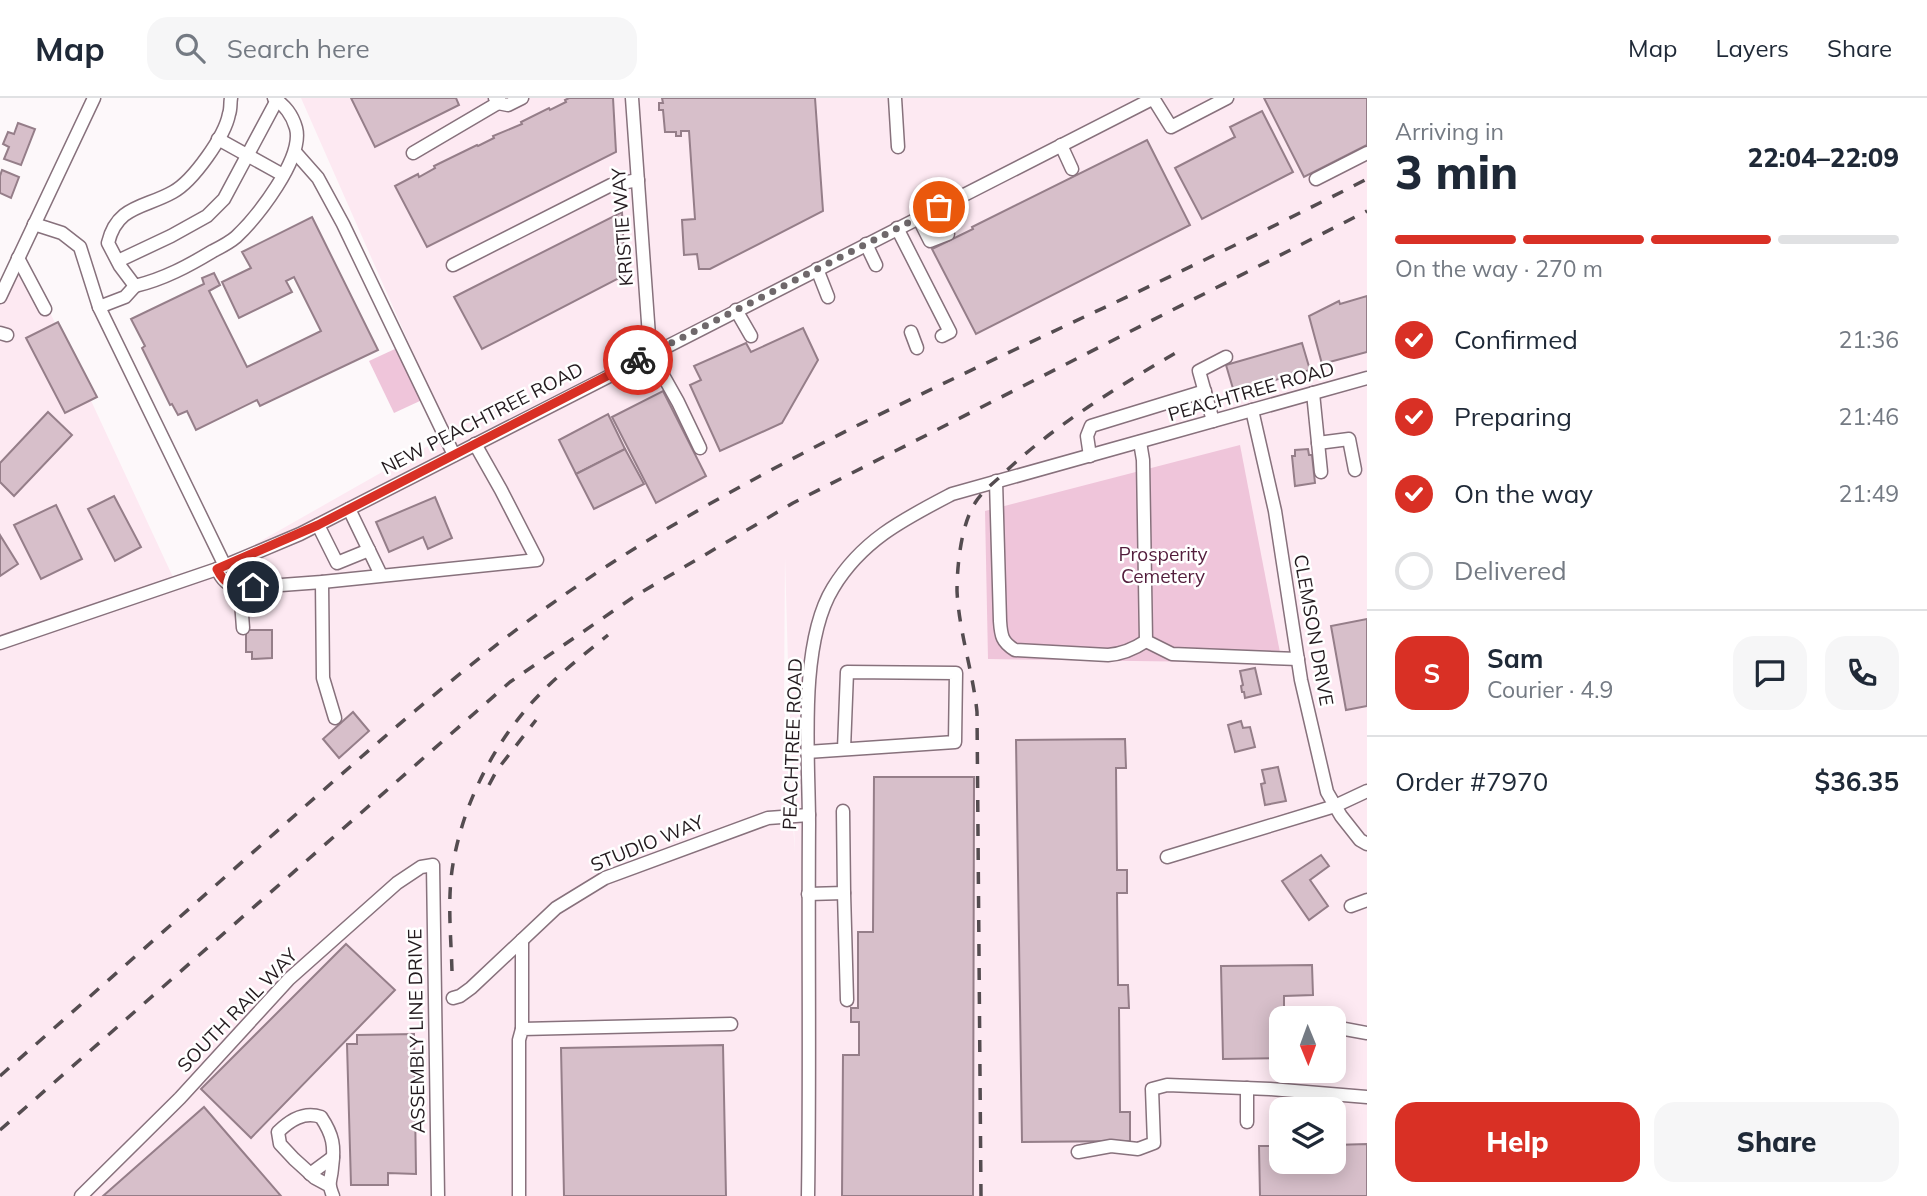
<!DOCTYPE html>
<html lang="en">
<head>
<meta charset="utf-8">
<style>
  body { margin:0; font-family:Mulish,sans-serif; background:#f6f6f7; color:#1f2937; height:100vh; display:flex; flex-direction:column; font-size:26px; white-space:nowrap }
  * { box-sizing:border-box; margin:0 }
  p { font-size:23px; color:#747a83 }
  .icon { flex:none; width:38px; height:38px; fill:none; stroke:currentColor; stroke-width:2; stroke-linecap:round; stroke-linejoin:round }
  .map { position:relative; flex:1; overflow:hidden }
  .drawer { display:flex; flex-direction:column; background:#fff; width:560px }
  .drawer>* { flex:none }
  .needle { width:46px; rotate:179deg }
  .buttons { position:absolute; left:1269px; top:908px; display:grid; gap:14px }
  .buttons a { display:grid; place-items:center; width:77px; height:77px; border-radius:14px; background:#fff; box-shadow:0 4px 18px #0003; font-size:35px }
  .pin { position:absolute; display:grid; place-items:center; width:60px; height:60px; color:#fff; margin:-30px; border:4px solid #fff; border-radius:50%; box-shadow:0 2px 7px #0007 }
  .courier { position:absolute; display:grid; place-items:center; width:70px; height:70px; margin:-35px; border:5px solid #d93025; border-radius:50%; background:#fff; color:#222; box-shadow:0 2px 9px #0007 }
  .head em { font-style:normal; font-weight:800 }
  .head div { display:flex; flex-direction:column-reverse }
  .head { display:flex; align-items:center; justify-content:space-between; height:119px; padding:0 28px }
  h1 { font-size:46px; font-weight:800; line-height:52px }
  .bar { display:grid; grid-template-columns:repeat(4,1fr); gap:10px 7px; align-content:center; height:84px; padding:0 28px }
  .bar i { height:9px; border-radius:5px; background:#e0e1e3 }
  .bar .current { background:#d93025 }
  .bar p { grid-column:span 4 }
  .line { display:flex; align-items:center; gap:18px; padding:0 28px; border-top:2px solid #e0e1e3 }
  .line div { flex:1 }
  .round { display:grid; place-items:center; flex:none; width:74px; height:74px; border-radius:21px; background:#f6f6f7 }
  ol { padding:0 28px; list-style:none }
  li { display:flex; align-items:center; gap:21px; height:77px }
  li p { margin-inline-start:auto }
  li .icon { padding:7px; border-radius:50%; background:#d93025; color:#fff; stroke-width:4 }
  li:last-child { color:#747a83 }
  li i { width:38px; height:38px; border:4px solid #e0e1e3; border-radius:50% }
  .action { display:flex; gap:14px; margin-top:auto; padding:14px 28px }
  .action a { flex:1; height:80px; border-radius:21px; background:#d93025; color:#fff; font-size:28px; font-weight:800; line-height:80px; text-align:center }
  .action a+a { background:#f6f6f7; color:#1f2937 }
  header { display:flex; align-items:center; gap:42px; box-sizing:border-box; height:98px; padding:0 35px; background:#fff; border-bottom:2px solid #e0e1e3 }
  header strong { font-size:33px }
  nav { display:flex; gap:38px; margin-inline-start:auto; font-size:24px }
  .search { width:490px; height:63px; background:#f6f6f7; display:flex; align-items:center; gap:18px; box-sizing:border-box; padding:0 24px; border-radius:21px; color:#747a83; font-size:26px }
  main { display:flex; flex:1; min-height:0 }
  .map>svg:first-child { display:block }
</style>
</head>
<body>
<header>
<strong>Map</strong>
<div class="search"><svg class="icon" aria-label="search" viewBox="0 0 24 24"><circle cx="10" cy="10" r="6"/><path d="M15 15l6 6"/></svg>Search here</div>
<nav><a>Map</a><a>Layers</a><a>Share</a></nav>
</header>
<main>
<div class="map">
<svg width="1367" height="1098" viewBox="0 0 1367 1098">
  <rect width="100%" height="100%" fill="#fdf8fa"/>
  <path fill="#fde9f2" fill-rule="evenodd" d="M301 0H1367V1098H0V200L22 154 178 490 449 336ZM785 459 789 603 795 754 784 603ZM1281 920H1334V973H1281ZM1281 1012H1334V1064H1281Z"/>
  <g fill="#efc5da">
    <polygon points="397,250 422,302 394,315 369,263"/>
    <polygon points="1240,347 1282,565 988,561 985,413"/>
  </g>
  <g fill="#d7bfca" stroke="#957e89" stroke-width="2">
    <polygon points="351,0 456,0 459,7 375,49"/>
    <polygon points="569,0 613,0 616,54 427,149 395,88 418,76 419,79 435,70 434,68 477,47 478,48 494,40 493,38 522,26 521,24 549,10 550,12 566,4 565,2"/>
    <polygon points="662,0 815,0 823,113 710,171 699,171 697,156 684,157 682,122 695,121 689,33 681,33 681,38 676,38 676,34 665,34 663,12 659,12 659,5 663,5"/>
    <polygon points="1264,0 1367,0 1367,47 1304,79"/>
    <polygon points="1262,13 1293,74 1202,121 1175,70 1235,39 1230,29"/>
    <polygon points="18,25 35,31 21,67 4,61 9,49 3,46 8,34 14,36"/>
    <polygon points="1147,42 1190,127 976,236 932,151 973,131 972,129"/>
    <polygon points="2,72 19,79 11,100 0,95 0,78"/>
    <polygon points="622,114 625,177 482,251 454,199"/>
    <polygon points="312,119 378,252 260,308 257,302 196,332 187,313 178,317 172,306 170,307 142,250 145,248 131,221 204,186 202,180 214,175 220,187 209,193 247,269 321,233 294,179 286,183 292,194 239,220 222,184 251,170 242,154"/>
    <polygon points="1367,198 1367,254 1322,266 1309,218 1339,203 1340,206"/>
    <polygon points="58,224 97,299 65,315 26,240"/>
    <polygon points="803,230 818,262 782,325 720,353 690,287 701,282 694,268 746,245 751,254"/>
    <polygon points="1302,245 1310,272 1234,294 1226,267"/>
    <polygon points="663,293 706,378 656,405 612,319"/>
    <polygon points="48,314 72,337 14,398 0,384 0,365"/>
    <polygon points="608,316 625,351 576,376 559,342"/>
    <polygon points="625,351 644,386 594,411 576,376"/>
    <polygon points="1308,351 1309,357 1312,357 1315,385 1295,388 1292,358 1295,358 1295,352"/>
    <polygon points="114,398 141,449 115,463 88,411"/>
    <polygon points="435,399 452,440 428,451 423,439 389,454 376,424"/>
    <polygon points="56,407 82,461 41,481 14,427"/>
    <polygon points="0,437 18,466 0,478"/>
    <polygon points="1367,521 1367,608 1346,612 1331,528"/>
    <polygon points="246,532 272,532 272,560 252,561 252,554 246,554"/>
    <polygon points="1255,570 1261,596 1245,600 1244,594 1242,594 1241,588 1243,587 1240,573"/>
    <polygon points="353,614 369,633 339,660 323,641"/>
    <polygon points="1241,623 1243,630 1250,629 1255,649 1235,654 1228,627"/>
    <polygon points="1125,641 1126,670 1116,670 1117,772 1127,772 1127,795 1117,795 1118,887 1128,887 1129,910 1119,910 1120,1014 1130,1014 1130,1043 1022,1044 1016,642"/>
    <polygon points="1278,669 1286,703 1265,707 1261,686 1265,685 1262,672"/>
    <polygon points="874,679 974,679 973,1098 842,1098 843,957 859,957 859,924 851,924 851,910 858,910 858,834 873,834"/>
    <polygon points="1321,757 1329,768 1310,782 1328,808 1309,822 1282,783"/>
    <polygon points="346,846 395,892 251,1040 201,991"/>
    <polygon points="1312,867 1313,897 1284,898 1284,912 1291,912 1291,920 1281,920 1281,960 1223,961 1221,868"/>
    <polygon points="414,936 416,1076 388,1075 388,1087 351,1087 347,946 357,946 357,937"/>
    <polygon points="723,947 726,1098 564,1098 561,950"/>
    <polygon points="204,1009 281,1098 103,1098"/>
    <polygon points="1367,1046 1367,1098 1260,1098 1259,1048 1281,1048 1281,1064 1334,1064 1334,1047"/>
  </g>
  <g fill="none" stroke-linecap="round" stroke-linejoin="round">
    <defs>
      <g id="minor">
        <path d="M231 0C230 5 231 11 229 16 225 38 193 83 173 94 145 110 117 107 108 145L120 168 135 188C164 181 188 168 213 153 221 149 229 145 236 139 257 119 304 60 296 30 292 16 285 8 274 0"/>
        <polyline points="499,0 498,5 508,7 522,0"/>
        <polyline points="632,0 649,238 657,253"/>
        <polyline points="895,0 898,49"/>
        <polyline points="1153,0 1171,29 1227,0"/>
        <polyline points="218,41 283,77"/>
        <polyline points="1061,47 1072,71"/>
        <polyline points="295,54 318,80 343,126 454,357"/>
        <polyline points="413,55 498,5 495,0"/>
        <polyline points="1316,81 1367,55"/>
        <polyline points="918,119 930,143 948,136"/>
        <polyline points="34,126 62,135 80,149 99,209 225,468"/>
        <polyline points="897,130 950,234 942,238"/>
        <polyline points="866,146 876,167"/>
        <polyline points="18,160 45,211"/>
        <polyline points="118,163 171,138 207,118 224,101 277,2"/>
        <polyline points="453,167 611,87 638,82"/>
        <polyline points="817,171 828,199"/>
        <polyline points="0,199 94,0"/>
        <polyline points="99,209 125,199 135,188"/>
        <polyline points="736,212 751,238"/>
        <polyline points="911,234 917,250"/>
        <polyline points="0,235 7,237"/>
        <polyline points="651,256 678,304 700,350"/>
        <polyline points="1313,295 1321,374"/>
        <polyline points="1252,312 1275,413 1301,582 1327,694 1341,718 1360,742 1367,746"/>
        <polyline points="1213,323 1199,273 1226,259"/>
        <polyline points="1140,344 1143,362 1146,543 1172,556 1298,561"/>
        <polyline points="1318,345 1349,341 1355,372"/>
        <polyline points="1090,358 1087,338 1091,328 1205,293"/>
        <path d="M996 383 1000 523C1001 538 1002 544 1015 552L1108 557C1123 556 1134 551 1146 543"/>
        <polyline points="349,411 381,477"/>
        <polyline points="318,427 337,465 369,452"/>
        <path d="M217 471C222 482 228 488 240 490L322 484 537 462 501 392 475 346"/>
        <polyline points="322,484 323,580 335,620"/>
        <polyline points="240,490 243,530"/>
        <polyline points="0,545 217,471 300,436 1154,0"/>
        <polyline points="807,654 955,644 956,575 847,574 844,651"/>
        <polyline points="1167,759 1335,708 1367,693"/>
        <polyline points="844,795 847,902"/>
        <polyline points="808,796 844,795 843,713"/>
        <polyline points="1351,808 1367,802"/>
        <polyline points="522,842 522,931"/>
        <polyline points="453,900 460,898 471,890 556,810 605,780 768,720 809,717"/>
        <polyline points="1334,929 1367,935"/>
        <polyline points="1247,990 1247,1024"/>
        <polyline points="1078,1054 1111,1048 1138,1051 1154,1045 1152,991 1167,987 1270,991 1367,999"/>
        <polyline points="310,1076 333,1059"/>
        <path d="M328 1087 315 1080 294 1061 280 1046 278 1034C290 1022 304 1013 321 1019 333 1037 335 1048 332 1070 331 1084 327 1083 333 1098"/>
        <polyline points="81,1098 180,1000 289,881 397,785 421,769 433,767 438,1098"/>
        <polyline points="519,1098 519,942 522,931 731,926"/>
        <path d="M808 1098C810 974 808 850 809 726 809 660 798 547 833 490 862 442 904 421 952 396L1367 280"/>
      </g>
    </defs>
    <use href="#minor" stroke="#87717c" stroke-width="15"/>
    <use href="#minor" stroke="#fff" stroke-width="12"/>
    <g stroke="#544c50" stroke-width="3.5" stroke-dasharray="12 12" stroke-linecap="butt">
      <polyline points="489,687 497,672 536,622"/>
      <path d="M452 873C451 838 447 801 453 766 463 708 490 653 528 609 551 582 581 559 608 537"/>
      <path d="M0 978C95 894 190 810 285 726 386 637 488 546 601 472 754 372 919 297 1084 219 1179 175 1273 129 1367 81"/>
      <polyline points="0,1032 510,584 635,498 793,405 1367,113"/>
      <path d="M981 1098 977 614C973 574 959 534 957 493 957 468 961 427 975 405 981 395 992 386 1001 378 1051 329 1119 288 1179 253"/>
    </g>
  </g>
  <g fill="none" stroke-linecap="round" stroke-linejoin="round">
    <polyline stroke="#6f686b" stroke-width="7" stroke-dasharray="0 12.6" points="638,262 939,109"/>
    <path stroke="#d93025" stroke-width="9" d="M253 489C235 490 225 488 217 471L318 427 638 262"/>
  </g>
  <g text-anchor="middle" stroke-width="5" stroke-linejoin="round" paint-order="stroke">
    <g font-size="19" fill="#231a1e" stroke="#fff">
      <text transform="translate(622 129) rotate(-94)" y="7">KRISTIE WAY</text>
      <text transform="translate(1251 293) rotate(-16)" y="7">PEACHTREE ROAD</text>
      <text transform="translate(482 320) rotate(-27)" y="7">NEW PEACHTREE ROAD</text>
      <text transform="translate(1314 532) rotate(80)" y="7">CLEMSON DRIVE</text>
      <text transform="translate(792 646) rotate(-88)" y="7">PEACHTREE ROAD</text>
      <text transform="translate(647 745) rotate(-22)" y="7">STUDIO WAY</text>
      <text transform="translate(237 912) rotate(-46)" y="7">SOUTH RAIL WAY</text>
      <text transform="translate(416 933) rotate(-91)" y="7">ASSEMBLY LINE DRIVE</text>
    </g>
    <g font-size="19" fill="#531d3c" stroke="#fff">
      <text x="1163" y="463">Prosperity<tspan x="1163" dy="22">Cemetery</tspan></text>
    </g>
  </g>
</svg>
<div class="buttons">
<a><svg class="needle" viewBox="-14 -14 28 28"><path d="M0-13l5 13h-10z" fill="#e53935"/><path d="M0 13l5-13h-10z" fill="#747a83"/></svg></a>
<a><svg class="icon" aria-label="layers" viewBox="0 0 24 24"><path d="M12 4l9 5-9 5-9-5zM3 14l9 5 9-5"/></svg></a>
</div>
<div class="pin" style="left:939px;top:109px;background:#ea580c"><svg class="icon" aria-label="bag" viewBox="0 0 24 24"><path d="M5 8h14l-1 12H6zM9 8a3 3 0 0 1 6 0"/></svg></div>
<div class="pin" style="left:253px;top:489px;background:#1f2937"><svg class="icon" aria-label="home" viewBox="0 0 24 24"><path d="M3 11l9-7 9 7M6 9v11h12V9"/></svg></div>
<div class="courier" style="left:638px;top:262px"><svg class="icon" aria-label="bike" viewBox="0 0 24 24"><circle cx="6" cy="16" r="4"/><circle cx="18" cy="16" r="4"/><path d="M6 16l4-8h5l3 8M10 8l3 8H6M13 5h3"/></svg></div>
</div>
<section class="drawer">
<div class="head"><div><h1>3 min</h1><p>Arriving in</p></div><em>22:04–22:09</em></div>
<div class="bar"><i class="current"></i><i class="current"></i><i class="current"></i><i></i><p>On the way · 270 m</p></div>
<ol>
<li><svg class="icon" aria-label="check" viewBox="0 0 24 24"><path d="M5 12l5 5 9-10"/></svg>Confirmed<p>21:36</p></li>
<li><svg class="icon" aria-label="check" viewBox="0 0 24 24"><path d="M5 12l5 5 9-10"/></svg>Preparing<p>21:46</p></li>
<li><svg class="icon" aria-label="check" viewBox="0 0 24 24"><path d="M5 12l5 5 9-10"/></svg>On the way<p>21:49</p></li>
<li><i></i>Delivered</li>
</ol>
<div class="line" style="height:126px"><b class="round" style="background:#d93025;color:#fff">S</b><div><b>Sam</b><p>Courier · 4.9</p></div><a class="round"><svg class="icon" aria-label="chat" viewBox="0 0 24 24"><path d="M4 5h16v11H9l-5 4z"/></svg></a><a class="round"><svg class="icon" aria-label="phone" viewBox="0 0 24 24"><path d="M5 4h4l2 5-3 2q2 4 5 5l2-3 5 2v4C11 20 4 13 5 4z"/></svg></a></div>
<div class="line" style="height:91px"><div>Order #7970</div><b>$36.35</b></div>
<div class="action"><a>Help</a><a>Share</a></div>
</section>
</main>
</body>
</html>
